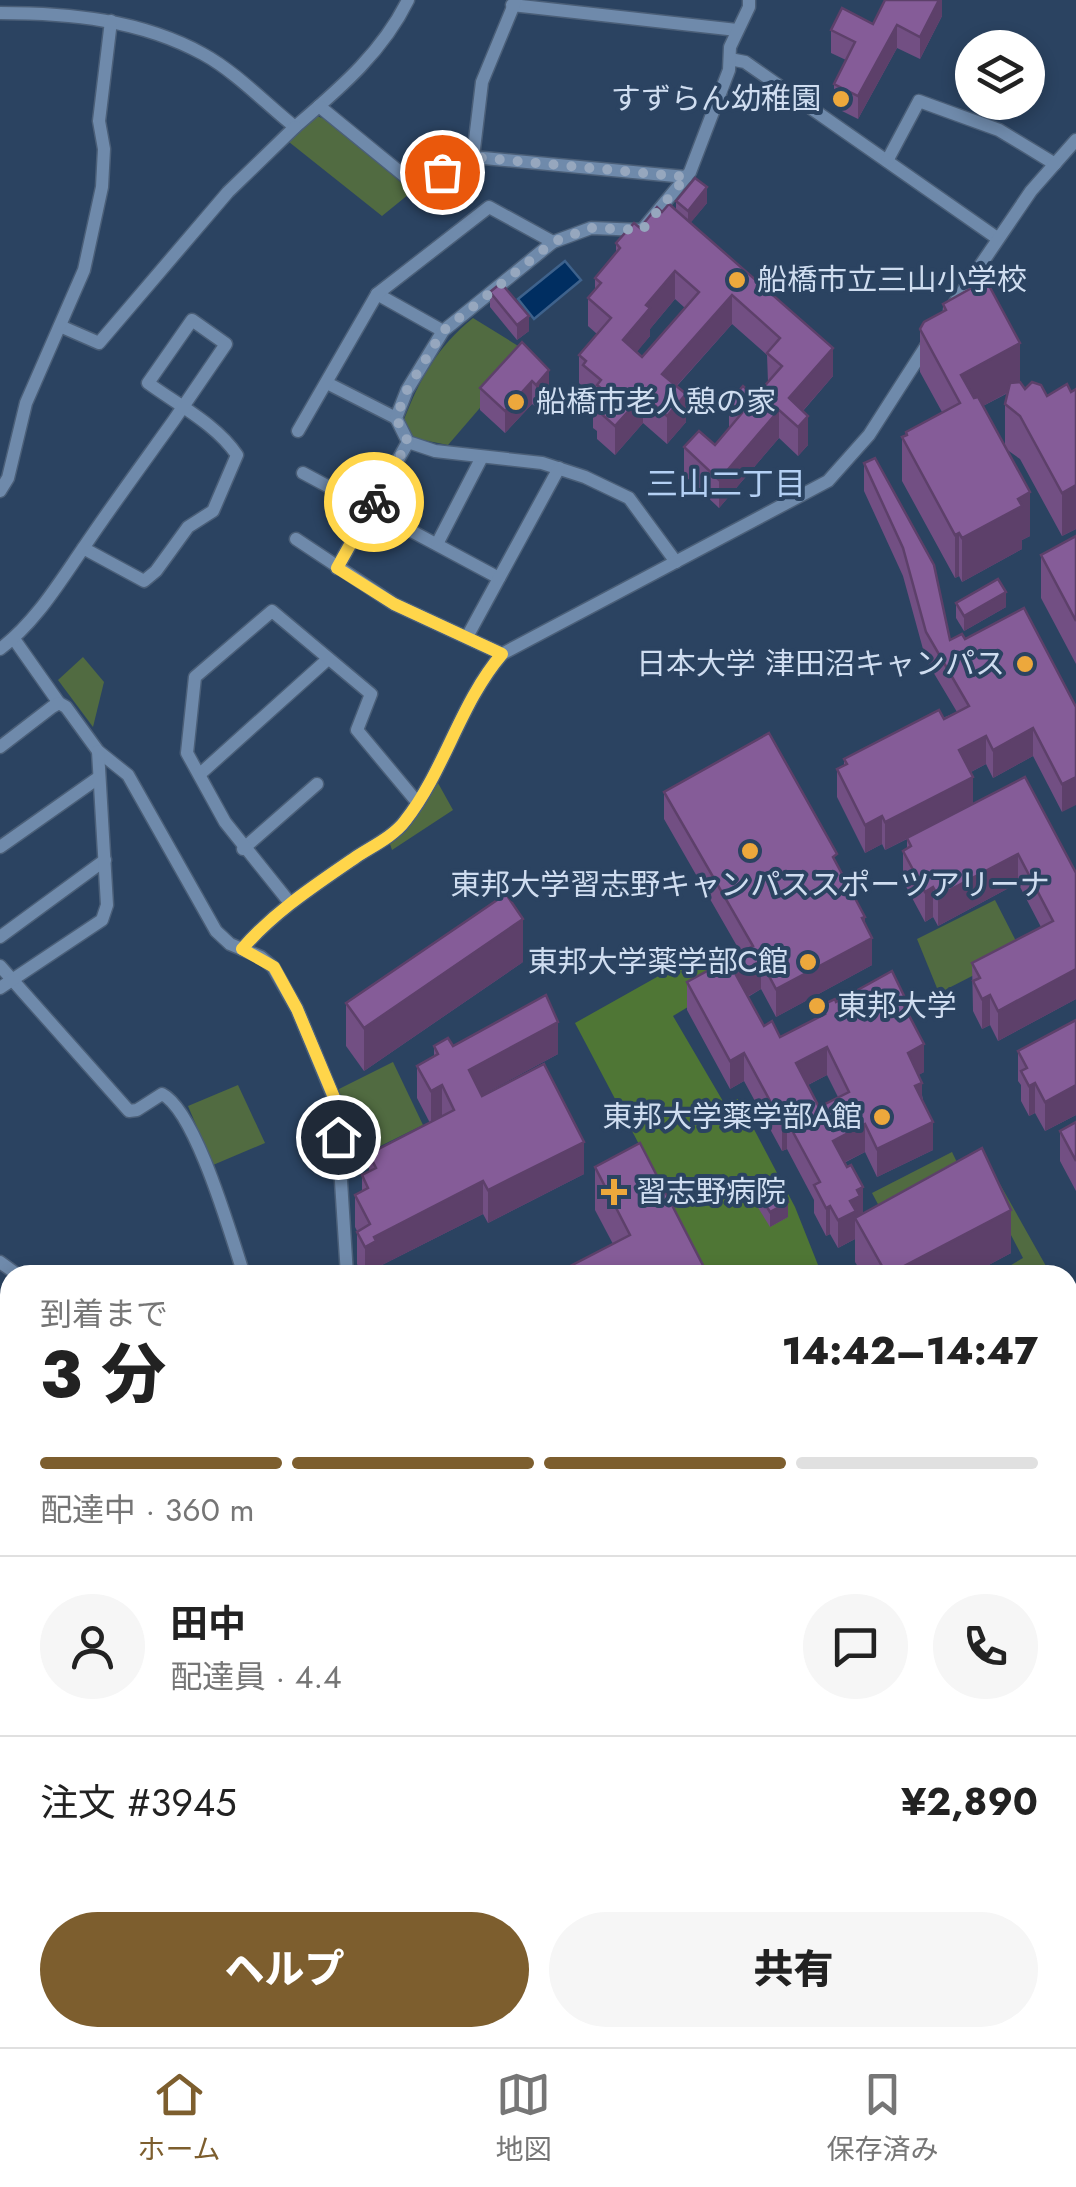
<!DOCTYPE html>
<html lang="ja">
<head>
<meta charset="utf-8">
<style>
  body { margin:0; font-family:Jost,"Noto Sans JP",sans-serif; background:#f6f6f6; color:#222; height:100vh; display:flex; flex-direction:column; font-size:38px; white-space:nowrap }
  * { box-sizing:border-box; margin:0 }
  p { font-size:32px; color:#767676 }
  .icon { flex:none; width:55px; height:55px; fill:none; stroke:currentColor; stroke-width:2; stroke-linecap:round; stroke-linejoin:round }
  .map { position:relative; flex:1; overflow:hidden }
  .drawer { position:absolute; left:0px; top:1265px; width:1078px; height:782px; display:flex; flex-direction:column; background:#fff; border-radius:30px 30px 0 0; box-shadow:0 5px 15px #0003 }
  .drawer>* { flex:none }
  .buttons { position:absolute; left:955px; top:30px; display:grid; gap:20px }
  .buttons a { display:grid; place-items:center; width:90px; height:90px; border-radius:50%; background:#fff; box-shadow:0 5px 15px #0003; font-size:50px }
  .pin { position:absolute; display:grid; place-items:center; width:85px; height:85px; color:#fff; margin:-42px; border:5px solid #fff; border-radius:50%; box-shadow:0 2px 10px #0007 }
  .courier { position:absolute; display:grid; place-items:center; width:100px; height:100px; margin:-50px; border:8px solid #ffd54a; border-radius:50%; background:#fff; color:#222; box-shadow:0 2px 12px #0007 }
  .head em { font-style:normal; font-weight:800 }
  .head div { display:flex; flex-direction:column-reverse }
  .head { display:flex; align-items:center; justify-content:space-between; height:170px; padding:0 40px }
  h1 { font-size:65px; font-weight:800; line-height:75px }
  .bar { display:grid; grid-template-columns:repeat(4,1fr); gap:15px 10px; align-content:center; height:120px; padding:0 40px }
  .bar i { height:12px; border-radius:8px; background:#e0e0e0 }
  .bar .current { background:#7d5e2e }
  .bar p { grid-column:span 4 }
  .line { display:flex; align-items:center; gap:25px; padding:0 40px; border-top:2px solid #e0e0e0 }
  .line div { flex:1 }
  .round { display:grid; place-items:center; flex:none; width:105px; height:105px; border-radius:52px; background:#f6f6f6 }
  .action { display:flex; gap:20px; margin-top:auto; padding:20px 40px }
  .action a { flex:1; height:115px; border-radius:60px; background:#7d5e2e; color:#fff; font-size:40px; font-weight:800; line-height:115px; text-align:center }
  .action a+a { background:#f6f6f6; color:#222 }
  .tabs { display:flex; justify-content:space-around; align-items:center; height:140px; border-top:2px solid #e0e0e0; background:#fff; font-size:28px; color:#767676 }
  .tabs a { display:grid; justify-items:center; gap:5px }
  .tabs .current { color:#7d5e2e }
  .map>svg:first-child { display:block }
</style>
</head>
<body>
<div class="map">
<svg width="1076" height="2047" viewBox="0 0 1076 2047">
  <rect width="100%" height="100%" fill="#2b4361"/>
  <g fill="#516b41">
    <polygon points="317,116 327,120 404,185 414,190 382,216 289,142"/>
    <path d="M473 318 528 352 448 445 413 438 403 422C419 380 437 347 473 318Z"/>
    <polygon points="83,657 104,682 93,727 58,680"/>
    <polygon points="438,783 453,810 392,850 390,844 406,831"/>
    <polygon points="995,900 1021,951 939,993 917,939"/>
    <polygon points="393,1062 423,1125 348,1162 339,1089"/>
    <polygon points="238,1085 265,1143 213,1165 188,1106"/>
    <polygon points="952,1152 967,1183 888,1223 872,1193"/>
    <polygon points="996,1177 1051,1275 994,1275 1023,1258 985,1185"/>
    <polygon points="511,2038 726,2038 727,2047 507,2047 504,2042"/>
  </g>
  <polygon fill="#4f7635" points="705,950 726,984 673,1016 724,1103 738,1099 795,1207 822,1275 708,1275 575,1023"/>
  <polygon fill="#002e61" stroke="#3e628c" stroke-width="2.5" points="565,261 581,280 534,319 518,299"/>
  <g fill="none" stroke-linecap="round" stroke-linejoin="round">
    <defs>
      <g id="minor">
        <polyline points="512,5 737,30"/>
        <path d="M0 13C70 13 141 20 203 54 236 72 266 104 295 127 339 89 382 53 408 0"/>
        <polyline points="730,59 745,62 997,238"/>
        <polyline points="319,106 412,182 421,183 473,157 686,177"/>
        <polyline points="473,157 482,82 515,2"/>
        <polyline points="887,161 919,101 999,130 1055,164"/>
        <polyline points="377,294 443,331"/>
        <polyline points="950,310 1031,191 1076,140"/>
        <polyline points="60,326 99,343 228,192 295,127"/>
        <polyline points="327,383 396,418"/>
        <polyline points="298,431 377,294 489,207 553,242"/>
        <polyline points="303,473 499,578"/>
        <polyline points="0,491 8,478 26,403 84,270 102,187 104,149 99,121 111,21"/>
        <polyline points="296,539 394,604 502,654"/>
        <polyline points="437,544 482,457"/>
        <polyline points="676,562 629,498 585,477 542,463 435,451 408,442 396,418 407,390 443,331 553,242 591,228 642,230 690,172 729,70 730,47 749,7 749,0"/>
        <polyline points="337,568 408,442"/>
        <polyline points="467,637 559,468"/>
        <polyline points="14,639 59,703"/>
        <path d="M0 649C35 623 59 583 84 547 113 504 144 462 174 420L226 344 192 320 148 383C178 405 216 424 237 455L213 511 188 527 156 571 144 581 83 548"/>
        <polyline points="0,747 52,707 59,703 66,707 98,751 128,775 216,931 230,944 261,957 273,967 297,1009 336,1103 347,1275"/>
        <polyline points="200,774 328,659"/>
        <polyline points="0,847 98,778"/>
        <polyline points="243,849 317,784"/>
        <polyline points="290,903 225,822 187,753 195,677 272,611 371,694 357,730 417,802"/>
        <polyline points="0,937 105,860"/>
        <path d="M242 949C275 911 314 886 356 857 371 847 394 836 405 821 445 770 460 703 502 654L828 481 869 435 928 343"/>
        <path d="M0 966 129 1111 137 1110 162 1094C196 1111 231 1236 244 1275"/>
        <polyline points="0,988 102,920 107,905 98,751"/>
        <polyline points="0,1262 18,1275"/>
        <polyline points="0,1397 10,1420"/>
        <polyline points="0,1566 10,1590"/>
        <polyline points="0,1615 10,1610"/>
        <polyline points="0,1693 10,1689"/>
        <polyline points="0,1758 10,1754"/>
        <polyline points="1068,1795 1076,1715"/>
        <polyline points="1068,1829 1076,1829"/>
        <polyline points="0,1938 10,1949"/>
        <polyline points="61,2038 66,2047"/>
        <polyline points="194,2038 199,2047"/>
        <polyline points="245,2038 242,2039 246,2047"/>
        <polyline points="482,2038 488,2047"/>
        <polyline points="949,2038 953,2047"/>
        <polyline points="1056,2038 1057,2047"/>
        <polyline points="381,2047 400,2038"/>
      </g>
      <g id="tertiary">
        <polyline points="1068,1536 1076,1532"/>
        <polyline points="886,2038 888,2047"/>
        <polyline points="117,2047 133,2038"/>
      </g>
    </defs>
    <use href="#minor" stroke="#4b5f78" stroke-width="15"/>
    <use href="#tertiary" stroke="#4b5f78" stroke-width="18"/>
    <use href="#minor" stroke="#6f8aab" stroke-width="12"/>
    <use href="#tertiary" stroke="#6f8aab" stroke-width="15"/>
  </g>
  <g fill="#724f83" fill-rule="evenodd">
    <polygon points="942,0 942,16 920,59 897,48 858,119 834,107 834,84 846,60 831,53 831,30 873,24"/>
    <path d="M676 201 707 203 690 223 833 376 803 411 808 445 798 456 779 438 719 508 684 475V447L715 445 729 428V402L755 397 768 382 767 355 732 324 677 386 686 422 667 444 643 423 615 455 597 439V431L593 428V401L583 393V387L579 383V355L597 334 588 326V298L595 290V278L616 254V243L640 228 676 210ZM675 299 685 308 642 357 636 352 650 336V329Z"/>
    <polygon points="490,292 529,331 517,340 490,307"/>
    <path d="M943 304 1025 389 1047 396 1071 392 1076 389V529L1062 536 1020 459 1006 449 1030 536 1022 540V549L962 582 959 576 955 578 902 481V437L906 436V432L942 412 920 372V329L943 311ZM1008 393 1005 404V447L983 406Z"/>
    <polygon points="549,370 549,393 536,407 532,404 505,433 480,410 480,388"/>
    <polygon points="864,463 950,640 965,639 1076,707 1062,812 1033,756 993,778 986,764 971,772 973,804 1076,873 1076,999 998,1041 990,1025 982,1029 973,1011 972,963 1041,927 1018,883 938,926 933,917 925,922 903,881 903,851 907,849 907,839 885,850 882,844 865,853 837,797 837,769 844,765 844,759 957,712 926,660 903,576 864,491"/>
    <polygon points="1076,536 1076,664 1041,598 1041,555"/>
    <polygon points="956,603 1006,607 964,631 956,618"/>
    <path d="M664 792 837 864 865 925 872 965 776 1017 761 989 748 997 764 1026 780 1037 820 1017V1006L836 1002 906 1011 924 1072 918 1075 933 1150 877 1177 865 1152 844 1163 863 1214 1011 1253 970 1275H863L855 1262V1239L838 1248 830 1234 826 1236 814 1213V1200L787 1149 782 1151 744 1081 730 1089 687 1010V982L741 953 664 819ZM827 1075 838 1097 819 1107 808 1085Z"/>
    <polygon points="523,962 364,1071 346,1046 346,1003"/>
    <polygon points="1076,1020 1076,1115 1045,1131 1035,1113 1029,1116 1021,1101 1021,1085 1018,1081 1018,1051"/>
    <polygon points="434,1046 558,1054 482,1095 584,1174 488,1223 483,1214 376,1268 376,1273 373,1275 363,1275 357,1264 357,1231 355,1227 355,1195 362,1191 362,1175 369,1171 369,1154 430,1123 417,1098 417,1066 434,1056"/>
    <polygon points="1076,1122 1076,1191 1060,1161 1060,1131"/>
    <polygon points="595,1167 708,1275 613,1244 595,1210"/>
    <polygon points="757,1191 788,1217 770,1227 757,1206"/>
  </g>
  <g fill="#5d406a">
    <polygon points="939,0 942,0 942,16 920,59 920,37"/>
    <polygon points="897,25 897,48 858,119 858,96"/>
    <polygon points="707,187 707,203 688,226 688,211"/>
    <polygon points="675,271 675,299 650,329 650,336 623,369 623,340 646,305"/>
    <polygon points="732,295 732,324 662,402 662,374"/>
    <polygon points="529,316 529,331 517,340 517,325"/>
    <polygon points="1020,343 1020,386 961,418 961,375"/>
    <polygon points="833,348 833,376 793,422 789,398"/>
    <polygon points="549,370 549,393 536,407 536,385"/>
    <polygon points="532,381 532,404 505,433 505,411"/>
    <polygon points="686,394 686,422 667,444 667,416"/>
    <polygon points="643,395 643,423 615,455 615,426"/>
    <polygon points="779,410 779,438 719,508 719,480"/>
    <polygon points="808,416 808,445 798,456 798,427"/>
    <polygon points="1076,485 1076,529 1062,536 1062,493"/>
    <polygon points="1030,492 1030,536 1022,540 1022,549 962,582 962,538 1018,499"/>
    <polygon points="959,533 959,576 955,578 955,535"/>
    <polygon points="1006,592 1006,607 964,631 964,616"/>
    <polygon points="1033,728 1033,756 993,778 993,750"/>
    <polygon points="986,736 986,764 959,778 959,750"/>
    <polygon points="973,777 973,805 885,850 885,822"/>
    <polygon points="1076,777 1076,805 1062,812 1062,784"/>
    <polygon points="882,816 882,844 865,853 865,825"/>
    <polygon points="1018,854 1018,883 938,926 938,896"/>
    <polygon points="933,887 933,917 925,922 925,892"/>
    <polygon points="865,917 865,941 872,938 872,965 776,1017 776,989"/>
    <polygon points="523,919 523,962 364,1071 364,1028"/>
    <polygon points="761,961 761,989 736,1003 736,975"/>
    <polygon points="1076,969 1076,999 998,1041 998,1011"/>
    <polygon points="990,995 990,1025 982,1029 982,999"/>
    <polygon points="558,1022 558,1054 469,1102 469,1070"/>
    <polygon points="924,1044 924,1072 908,1081 908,1053"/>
    <polygon points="827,1047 827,1075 796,1091 796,1063"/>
    <polygon points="744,1053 744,1081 730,1089 730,1061"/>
    <polygon points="922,1083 922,1111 915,1086"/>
    <polygon points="1035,1083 1035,1113 1029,1116 1029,1086"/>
    <polygon points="442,1085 442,1117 431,1123 431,1091"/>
    <polygon points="1076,1085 1076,1115 1045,1131 1045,1102"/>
    <polygon points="787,1121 787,1149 782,1151 782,1123"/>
    <polygon points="933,1122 933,1150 877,1177 877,1149"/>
    <polygon points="865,1124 865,1152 833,1168 833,1141"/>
    <polygon points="584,1142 584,1174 488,1223 488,1190"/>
    <polygon points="483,1181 483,1214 376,1268 376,1273 373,1275 365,1275 365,1247 374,1237"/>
    <polygon points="863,1187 863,1215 855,1218 855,1239 838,1248 838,1220 857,1190"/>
    <polygon points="788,1202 788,1217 770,1227 770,1212"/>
    <polygon points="830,1206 830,1234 826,1236 826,1208"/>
    <polygon points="1011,1210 1011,1253 970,1275 887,1275"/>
    <polygon points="1076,1465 1076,1491 1068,1495 1068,1469"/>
  </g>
  <g fill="#855c98" stroke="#5d406a" stroke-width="2.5" fill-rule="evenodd">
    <polygon points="885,0 939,0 920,37 897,25 858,96 834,84 855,42 831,30 842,8 873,24"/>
    <polygon points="695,178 707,187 688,211 676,201"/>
    <path d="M669 204 833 348 789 398 808 416 798 427 779 410 719 480 684 447 699 431 715 445 742 413 729 402 743 386 755 397 782 366 767 353 780 338 732 295 662 374 686 394 667 416 643 395 615 426 597 410 601 406 593 399 602 389 597 385 601 380 583 365 586 361 579 355 611 318 588 298 601 283 595 278 620 248 616 243 634 223 640 228 657 207 662 212ZM675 271 699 292 642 357 623 340 650 308 646 305Z"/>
    <polygon points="986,280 1020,343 961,375 974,398 978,397 1030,492 1018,499 1022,506 962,538 959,533 955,535 902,437 907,435 906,432 960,403 920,329 924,322 946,310 943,304"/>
    <polygon points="501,283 529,316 517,325 490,292"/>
    <polygon points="522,342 549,370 536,385 532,381 505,411 480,388"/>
    <polygon points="1020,382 1025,389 1032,382 1041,385 1047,396 1067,384 1071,392 1076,389 1076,485 1062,493 1020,416 1005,404 1010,383"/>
    <polygon points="875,458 934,565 950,640 962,634 965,639 1024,608 1076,707 1076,777 1062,784 1033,728 993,750 986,736 959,750 973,777 885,822 882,816 865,825 837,769 847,764 844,759 939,710 944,719 969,706 926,632 903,548 864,463"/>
    <polygon points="1076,536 1076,621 1041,555"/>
    <polygon points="998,579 1006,592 964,616 956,603"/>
    <path d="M769 733 837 854 833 857 865 917 862 918 872 938 776 989 761 961 736 975 764 1026 772 1021 780 1037 825 1014 820 1006 835 999 836 1002 892 971 906 1000 902 1002 924 1044 908 1053 922 1083 915 1086 933 1122 877 1149 865 1124 833 1141 847 1167 851 1165 863 1187 857 1190 860 1196 850 1201 856 1211 838 1220 830 1206 826 1208 814 1185 820 1182 787 1121 782 1123 744 1053 730 1061 687 982 753 946 664 792ZM827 1047 849 1092 819 1107 796 1063Z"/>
    <polygon points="1025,777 1076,873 1076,969 998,1011 990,995 982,999 973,981 980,978 972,963 1053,921 1018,854 938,896 933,887 925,892 903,851 911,846 907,838"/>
    <polygon points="506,894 523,919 364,1028 346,1003"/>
    <polygon points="546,995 558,1022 469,1070 482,1096 544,1064 584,1142 488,1190 483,1181 374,1237 376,1241 365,1247 357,1232 370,1224 355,1195 368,1188 362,1175 376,1168 369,1154 454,1110 442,1085 431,1091 417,1066 438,1054 434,1046 448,1038 453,1046"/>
    <polygon points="1076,1020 1076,1085 1045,1102 1035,1083 1029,1086 1021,1071 1027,1068 1018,1051"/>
    <polygon points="1076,1122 1076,1161 1060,1131"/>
    <polygon points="640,1143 708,1275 553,1275 630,1235 595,1167"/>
    <polygon points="982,1148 1011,1210 887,1275 855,1218"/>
    <polygon points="776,1180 788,1202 770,1212 757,1191"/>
    <polygon points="1068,1401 1076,1416 1076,1465 1068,1469"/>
    <polygon points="779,2038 817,2038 818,2047 779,2047"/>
  </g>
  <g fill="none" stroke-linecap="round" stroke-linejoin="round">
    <polyline stroke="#96a7be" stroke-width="10" stroke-dasharray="0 18" points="374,502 408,442 396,418 407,390 443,331 553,242 591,228 642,230 686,177 473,157 442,172"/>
    <path stroke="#ffd54a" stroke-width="12" d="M338 1137 336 1102 297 1009 274 967 242 949C275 911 314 886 356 857 371 847 394 836 405 821 445 770 460 703 502 654L394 604 337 568 374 502"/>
  </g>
  <g fill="#eda83c" stroke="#2b4361" stroke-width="4">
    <circle cx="841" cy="99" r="10"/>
    <circle cx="737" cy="280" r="10"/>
    <circle cx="516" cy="402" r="10"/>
    <circle cx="1025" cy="664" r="10"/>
    <circle cx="750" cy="851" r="10"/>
    <circle cx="808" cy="962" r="10"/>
    <circle cx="817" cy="1006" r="10"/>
    <circle cx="882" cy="1117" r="10"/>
    <path d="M609 1177h10v10h10v10h-10v10h-10v-10h-10v-10h10z"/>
  </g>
  <g text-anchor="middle" stroke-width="8" stroke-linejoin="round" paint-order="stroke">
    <g font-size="30" fill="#cfddf0" stroke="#2b4361" text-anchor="end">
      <text x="821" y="109">すずらん幼稚園</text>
      <text x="757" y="290" text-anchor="start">船橋市立三山小学校</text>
      <text x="536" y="412" text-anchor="start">船橋市老人憩の家</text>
      <text x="1005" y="674">日本大学 津田沼キャンパス</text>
      <text x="750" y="895" text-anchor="middle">東邦大学習志野キャンパススポーツアリーナ</text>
      <text x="788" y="972">東邦大学薬学部C館</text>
      <text x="837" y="1016" text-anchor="start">東邦大学</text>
      <text x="862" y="1127">東邦大学薬学部A館</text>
      <text x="636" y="1202" text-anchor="start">習志野病院</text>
    </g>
    <g font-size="32" fill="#b4d0f4" stroke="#2b4361">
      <text x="726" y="495">三山二丁目</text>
    </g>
  </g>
</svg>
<div class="buttons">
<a><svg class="icon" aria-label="layers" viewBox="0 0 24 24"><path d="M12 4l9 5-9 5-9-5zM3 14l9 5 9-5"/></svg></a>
</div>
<div class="pin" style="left:442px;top:172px;background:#ea580c"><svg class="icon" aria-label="bag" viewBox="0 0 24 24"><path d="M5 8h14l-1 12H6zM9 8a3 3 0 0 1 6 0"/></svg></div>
<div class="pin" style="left:338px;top:1137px;background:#1f2937"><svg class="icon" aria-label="home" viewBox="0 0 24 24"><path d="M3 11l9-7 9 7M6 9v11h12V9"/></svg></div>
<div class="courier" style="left:374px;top:502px"><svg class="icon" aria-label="bike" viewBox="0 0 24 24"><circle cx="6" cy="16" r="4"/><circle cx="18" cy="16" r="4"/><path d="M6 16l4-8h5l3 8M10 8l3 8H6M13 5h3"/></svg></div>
<section class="drawer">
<div class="head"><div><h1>3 分</h1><p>到着まで</p></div><em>14:42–14:47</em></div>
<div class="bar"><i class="current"></i><i class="current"></i><i class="current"></i><i></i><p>配達中 · 360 m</p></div>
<div class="line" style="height:180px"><a class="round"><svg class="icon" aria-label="person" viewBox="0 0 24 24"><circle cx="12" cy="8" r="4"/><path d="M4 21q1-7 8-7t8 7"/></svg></a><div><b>田中</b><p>配達員 · 4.4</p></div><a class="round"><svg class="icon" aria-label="chat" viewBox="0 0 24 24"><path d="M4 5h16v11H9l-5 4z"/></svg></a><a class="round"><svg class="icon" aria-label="phone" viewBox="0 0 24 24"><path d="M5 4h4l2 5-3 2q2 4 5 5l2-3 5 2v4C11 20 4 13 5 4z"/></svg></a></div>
<div class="line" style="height:130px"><div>注文 #3945</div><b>¥2,890</b></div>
<div class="action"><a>ヘルプ</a><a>共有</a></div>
</section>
</div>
<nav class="tabs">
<a class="current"><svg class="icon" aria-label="home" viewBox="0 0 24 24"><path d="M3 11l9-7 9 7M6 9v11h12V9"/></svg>ホーム</a>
<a><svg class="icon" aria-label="map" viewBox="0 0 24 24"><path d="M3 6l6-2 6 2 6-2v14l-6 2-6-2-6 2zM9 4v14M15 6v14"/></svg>地図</a>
<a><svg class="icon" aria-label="saved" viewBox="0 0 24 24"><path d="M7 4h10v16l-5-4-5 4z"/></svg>保存済み</a>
</nav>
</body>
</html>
